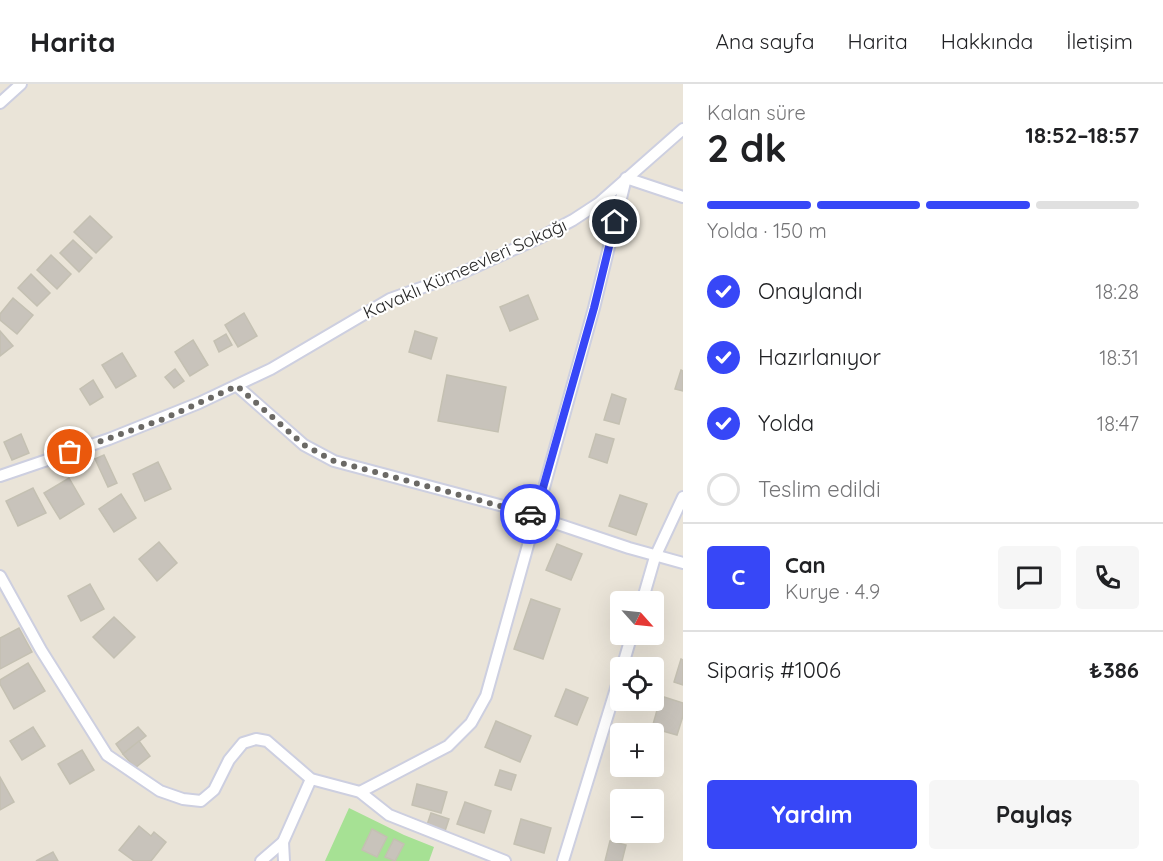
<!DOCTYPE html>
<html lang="tr">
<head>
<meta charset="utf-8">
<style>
  body { margin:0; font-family:Quicksand,sans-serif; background:#f6f6f6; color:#202124; height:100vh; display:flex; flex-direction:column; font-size:22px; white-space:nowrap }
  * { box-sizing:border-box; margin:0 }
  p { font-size:20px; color:#757577 }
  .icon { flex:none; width:33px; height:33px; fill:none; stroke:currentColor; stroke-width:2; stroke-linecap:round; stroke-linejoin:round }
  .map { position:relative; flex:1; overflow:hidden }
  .panel { display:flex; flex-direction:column; background:#fff; width:480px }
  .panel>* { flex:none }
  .needle { width:39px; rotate:117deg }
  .fabs { position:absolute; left:610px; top:507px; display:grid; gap:12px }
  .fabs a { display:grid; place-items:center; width:54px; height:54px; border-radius:6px; background:#fff; box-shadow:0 6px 24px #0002; font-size:30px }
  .pin { position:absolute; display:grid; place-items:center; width:51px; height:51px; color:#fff; margin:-26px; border:3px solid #fff; border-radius:50%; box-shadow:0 2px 6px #0007 }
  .courier { position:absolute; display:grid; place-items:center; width:60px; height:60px; margin:-30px; border:4px solid #3747f7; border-radius:50%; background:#fff; color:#222; box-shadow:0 2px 8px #0007 }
  .summary em { font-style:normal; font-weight:700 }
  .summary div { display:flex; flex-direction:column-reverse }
  .summary { display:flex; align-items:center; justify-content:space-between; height:102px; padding:0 24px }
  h1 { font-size:39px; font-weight:700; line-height:45px }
  .bar { display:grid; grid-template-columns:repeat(4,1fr); gap:9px 6px; align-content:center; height:72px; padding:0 24px }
  .bar i { height:8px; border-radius:4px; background:#e0e0e0 }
  .bar .on { background:#3747f7 }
  .bar p { grid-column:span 4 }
  .line { display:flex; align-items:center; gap:15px; padding:0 24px; border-top:2px solid #e0e0e0 }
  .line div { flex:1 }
  .round { display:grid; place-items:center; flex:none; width:63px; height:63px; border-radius:6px; background:#f6f6f6 }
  ol { padding:0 24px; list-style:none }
  li { display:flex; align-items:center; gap:18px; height:66px }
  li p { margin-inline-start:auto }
  li .icon { padding:6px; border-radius:50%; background:#3747f7; color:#fff; stroke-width:4 }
  li:last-child { color:#757577 }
  li i { width:33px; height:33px; border:3px solid #e0e0e0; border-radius:50% }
  .action { display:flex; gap:12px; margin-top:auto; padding:12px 24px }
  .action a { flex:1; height:69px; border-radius:6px; background:#3747f7; color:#fff; font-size:24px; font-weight:700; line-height:69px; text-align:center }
  .action a+a { background:#f6f6f6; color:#202124 }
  header { display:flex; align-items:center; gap:36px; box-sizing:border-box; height:84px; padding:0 30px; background:#fff; border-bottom:2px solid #e0e0e0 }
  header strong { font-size:28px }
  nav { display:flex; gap:33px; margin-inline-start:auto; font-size:21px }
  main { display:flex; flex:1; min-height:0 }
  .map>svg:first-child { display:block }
</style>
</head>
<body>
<header>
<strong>Harita</strong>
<nav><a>Ana sayfa</a><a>Harita</a><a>Hakkında</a><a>İletişim</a></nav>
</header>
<main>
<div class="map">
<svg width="683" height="777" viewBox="0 0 683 777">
  <rect width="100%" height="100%" fill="#eae4d8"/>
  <polygon fill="#a6e194" points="349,724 404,751 434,763 429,777 325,777"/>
  <g fill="#c8c3bb" stroke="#c4c0b2" stroke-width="1.5">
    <polygon points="90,132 112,153 96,169 74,148"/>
    <polygon points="73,156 92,174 79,188 60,169"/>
    <polygon points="51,171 71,190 57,205 37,186"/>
    <polygon points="31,190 50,209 37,222 18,204"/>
    <polygon points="528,211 538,235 510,247 500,223"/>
    <polygon points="13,214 33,231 17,250 0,236 0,230"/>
    <polygon points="244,229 257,252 238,263 225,241"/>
    <polygon points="0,247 13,262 0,272"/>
    <polygon points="415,247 437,254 431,275 409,268"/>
    <polygon points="226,250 232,261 219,268 214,257"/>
    <polygon points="193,256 208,281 190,292 175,268"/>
    <polygon points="122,269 136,292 116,304 102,281"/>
    <polygon points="175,285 184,297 174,304 165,293"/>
    <polygon points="681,286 683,287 683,307 675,305"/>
    <polygon points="447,291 506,303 498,348 438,337"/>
    <polygon points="93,296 103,313 90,321 80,305"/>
    <polygon points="612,310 626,315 619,340 604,336"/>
    <polygon points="21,350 29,369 12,376 4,358"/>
    <polygon points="596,350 614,355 607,379 589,373"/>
    <polygon points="104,371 117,399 108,403 95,375"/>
    <polygon points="158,378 171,405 145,417 133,390"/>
    <polygon points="69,394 84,420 60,435 44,409"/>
    <polygon points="33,404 46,429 18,442 6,417"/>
    <polygon points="121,410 136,434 114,448 99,425"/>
    <polygon points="620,411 647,420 636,451 609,442"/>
    <polygon points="159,458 177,479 157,497 139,475"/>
    <polygon points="557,460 582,470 571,496 546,486"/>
    <polygon points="90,500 104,525 81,537 68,512"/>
    <polygon points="531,515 560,525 543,575 514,565"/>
    <polygon points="114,533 135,553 114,574 93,553"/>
    <polygon points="19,544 32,568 0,585 0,554"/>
    <polygon points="681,575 683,576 683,601 674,598"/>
    <polygon points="28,579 45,607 14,625 0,600 0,596"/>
    <polygon points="566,605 588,614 577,641 555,632"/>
    <polygon points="661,612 683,619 683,632 677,651 652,644"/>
    <polygon points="496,637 531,652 520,678 485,663"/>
    <polygon points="33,643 45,662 22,676 10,657"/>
    <polygon points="138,643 146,652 123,670 116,660"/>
    <polygon points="139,657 150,672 135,684 123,670"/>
    <polygon points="82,666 94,686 70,700 58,680"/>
    <polygon points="500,686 516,691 511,706 495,701"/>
    <polygon points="0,693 14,718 0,726"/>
    <polygon points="417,700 447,708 441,729 412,721"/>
    <polygon points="465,718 491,727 484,749 457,740"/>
    <polygon points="431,729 449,735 445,747 427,741"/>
    <polygon points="521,735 551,744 544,769 514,760"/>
    <polygon points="139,742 151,752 154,748 166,758 151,777 134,777 119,766"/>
    <polygon points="372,745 387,753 377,773 362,766"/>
    <polygon points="394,755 404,760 395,777 385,773"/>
    <polygon points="610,757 626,761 622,777 605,777"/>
    <polygon points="53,768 58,777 36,777"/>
  </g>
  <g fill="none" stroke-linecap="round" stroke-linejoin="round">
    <defs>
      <g id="minor">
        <polyline points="0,19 21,0"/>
        <polyline points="237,302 304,361 334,377 507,423 629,464 683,479"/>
        <polyline points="0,392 109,355 199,319 271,285 390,215 457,191 541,153 573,136 599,119 683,45"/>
        <polyline points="0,492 41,566 107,671 160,707 183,715 201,717 214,706 229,676 243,659 256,655 267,657 311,695 360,708 389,731 505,777"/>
        <polyline points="642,518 655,473 683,413"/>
        <polyline points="622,584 632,550"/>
        <polyline points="360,708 448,662 471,639 486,612 594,224 626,94 683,113"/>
        <polyline points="283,758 284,777"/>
        <polyline points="261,777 283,758 311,695"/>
        <polyline points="563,777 621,588"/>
      </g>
    </defs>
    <use href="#minor" stroke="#cdcfe0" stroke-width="14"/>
    <use href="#minor" stroke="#fff" stroke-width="10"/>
  </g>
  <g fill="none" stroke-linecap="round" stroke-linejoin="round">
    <polyline stroke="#6b6965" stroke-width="6" stroke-dasharray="0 10.8" points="70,368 161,336 237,302 304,361 334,377 530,430"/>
    <polyline stroke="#3747f7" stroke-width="8" points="530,430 535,432 594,224 615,138"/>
  </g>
  <g text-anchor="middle" stroke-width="4.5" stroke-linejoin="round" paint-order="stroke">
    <g font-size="18" fill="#272727" stroke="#fff">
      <text transform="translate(465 185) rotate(-24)" y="6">Kavaklı Kümeevleri Sokağı</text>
    </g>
  </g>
</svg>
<div class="fabs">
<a><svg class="needle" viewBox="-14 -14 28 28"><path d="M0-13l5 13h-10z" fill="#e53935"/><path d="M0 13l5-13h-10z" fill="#757577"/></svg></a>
<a><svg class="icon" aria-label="locate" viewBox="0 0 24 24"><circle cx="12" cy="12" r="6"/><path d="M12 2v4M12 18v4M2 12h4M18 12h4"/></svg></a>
<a>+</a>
<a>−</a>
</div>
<div class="pin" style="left:70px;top:368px;background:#ea580c"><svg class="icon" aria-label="bag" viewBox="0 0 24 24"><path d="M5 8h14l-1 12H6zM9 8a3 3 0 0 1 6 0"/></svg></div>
<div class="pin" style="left:615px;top:138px;background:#1f2937"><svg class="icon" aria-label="home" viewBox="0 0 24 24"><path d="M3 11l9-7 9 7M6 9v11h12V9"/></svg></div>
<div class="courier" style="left:530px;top:430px"><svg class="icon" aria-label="car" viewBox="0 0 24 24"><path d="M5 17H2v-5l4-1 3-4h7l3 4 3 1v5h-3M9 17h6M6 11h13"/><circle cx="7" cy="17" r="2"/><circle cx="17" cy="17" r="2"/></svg></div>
</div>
<section class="panel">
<div class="summary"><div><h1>2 dk</h1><p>Kalan süre</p></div><em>18:52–18:57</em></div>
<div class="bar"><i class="on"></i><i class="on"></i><i class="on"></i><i></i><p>Yolda · 150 m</p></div>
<ol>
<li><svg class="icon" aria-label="check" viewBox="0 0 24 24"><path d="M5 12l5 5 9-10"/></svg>Onaylandı<p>18:28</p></li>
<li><svg class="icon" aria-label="check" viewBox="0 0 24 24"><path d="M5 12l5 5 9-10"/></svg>Hazırlanıyor<p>18:31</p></li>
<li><svg class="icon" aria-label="check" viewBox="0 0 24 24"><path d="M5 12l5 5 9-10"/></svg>Yolda<p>18:47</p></li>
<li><i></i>Teslim edildi</li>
</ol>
<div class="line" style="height:108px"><b class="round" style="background:#3747f7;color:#fff">C</b><div><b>Can</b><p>Kurye · 4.9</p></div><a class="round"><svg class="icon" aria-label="chat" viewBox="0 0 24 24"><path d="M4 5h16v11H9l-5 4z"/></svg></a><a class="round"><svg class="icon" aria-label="phone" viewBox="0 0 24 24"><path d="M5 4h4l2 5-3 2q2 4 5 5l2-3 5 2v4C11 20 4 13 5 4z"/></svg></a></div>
<div class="line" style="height:78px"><div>Sipariş #1006</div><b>₺386</b></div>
<div class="action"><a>Yardım</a><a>Paylaş</a></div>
</section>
</main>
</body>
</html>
